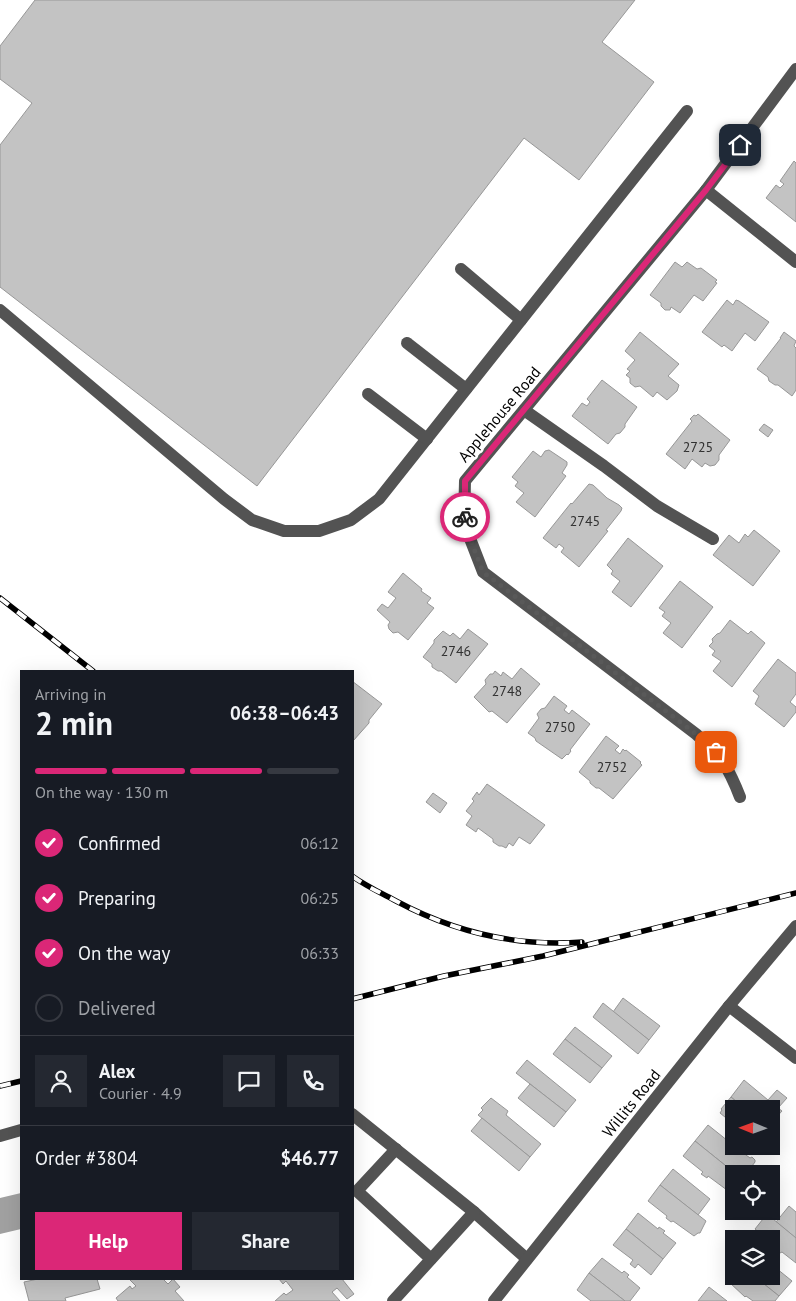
<!DOCTYPE html>
<html lang="en">
<head>
<meta charset="utf-8">
<style>
  body { margin:0; font-family:"PT Sans",sans-serif; background:#242831; color:#f1f3f6; height:100vh; display:flex; flex-direction:column; font-size:19px; white-space:nowrap }
  * { box-sizing:border-box; margin:0 }
  p { font-size:16px; color:#9ea1a6 }
  .icon { flex:none; width:28px; height:28px; fill:none; stroke:currentColor; stroke-width:2; stroke-linecap:round; stroke-linejoin:round }
  .map { position:relative; flex:1; overflow:hidden }
  .sheet { position:absolute; left:20px; top:670px; width:334px; height:610px; display:flex; flex-direction:column; background:#171b24; border-radius:0px; box-shadow:0 5px 20px #0002 }
  .sheet>* { flex:none }
  .needle { width:32px; rotate:271deg }
  .controls { position:absolute; left:725px; top:1100px; display:grid; gap:10px }
  .controls a { display:grid; place-items:center; width:55px; height:55px; border-radius:0px; background:#171b24; box-shadow:0 5px 20px #0002; font-size:25px }
  .pin { position:absolute; display:grid; place-items:center; width:42px; height:42px; color:#fff; margin:-21px; border-radius:10px; box-shadow:0 2px 8px #0006 }
  .courier { position:absolute; display:grid; place-items:center; width:50px; height:50px; margin:-25px; border:4px solid #db2777; border-radius:50%; background:#fff; color:#222; box-shadow:0 1px 6px #0007 }
  .overview em { font-style:normal; font-weight:700 }
  .overview div { display:flex; flex-direction:column-reverse }
  .overview { display:flex; align-items:center; justify-content:space-between; height:85px; padding:0 15px }
  h1 { font-size:32px; font-weight:700; line-height:38px }
  .bar { display:grid; grid-template-columns:repeat(4,1fr); gap:8px 5px; align-content:center; height:60px; padding:0 15px }
  .bar i { height:6px; border-radius:4px; background:#363941 }
  .bar .current { background:#db2777 }
  .bar p { grid-column:span 4 }
  .line { display:flex; align-items:center; gap:12px; padding:0 15px; border-top:1px solid #363941 }
  .line div { flex:1 }
  .round { display:grid; place-items:center; flex:none; width:52px; height:52px; border-radius:0px; background:#242831 }
  ol { padding:0 15px; list-style:none }
  li { display:flex; align-items:center; gap:15px; height:55px }
  li p { margin-inline-start:auto }
  li .icon { padding:5px; border-radius:50%; background:#db2777; color:#fff; stroke-width:4 }
  li:last-child { color:#9ea1a6 }
  li i { width:28px; height:28px; border:2px solid #363941; border-radius:50% }
  .action { display:flex; gap:10px; margin-top:auto; padding:10px 15px }
  .action a { flex:1; height:58px; border-radius:0px; background:#db2777; color:#fff; font-size:20px; font-weight:700; line-height:58px; text-align:center }
  .action a+a { background:#242831; color:#f1f3f6 }
  .map>svg:first-child { display:block }
</style>
</head>
<body>
<div class="map">
<svg width="796" height="1301" viewBox="0 0 796 1301">
  <rect width="100%" height="100%" fill="#fff"/>
  <polygon fill="#a1a1a1" points="21,1193 21,1229 0,1234 0,1198"/>
  <g fill="#c3c3c3" stroke="#979797">
    <polygon points="35,0 635,0 602,42 654,82 579,180 524,138 257,486 0,287 0,145 32,103 0,79 0,46"/>
    <polygon points="794,161 796,163 796,222 766,198 776,185 780,188 784,184 780,181"/>
    <polygon points="675,262 682,267 687,262 697,269 701,268 717,280 715,282 717,283 703,301 694,295 680,313 671,307 670,310 665,310 661,306 661,303 650,295"/>
    <polygon points="727,300 733,305 736,300 739,301 769,322 755,341 745,333 732,351 724,345 722,347 702,332"/>
    <polygon points="640,332 679,364 668,376 679,385 677,391 667,400 657,392 653,397 640,386 635,387 630,383 630,378 626,375 630,371 627,369 635,360 625,351"/>
    <polygon points="784,332 796,341 794,346 796,348 796,390 792,396 778,385 775,385 769,381 768,377 757,369 781,338 780,338"/>
    <polygon points="602,380 637,407 625,424 625,427 620,433 616,434 608,444 572,416 582,403 587,406 590,402 587,399"/>
    <polygon points="698,414 730,440 719,455 719,460 715,465 710,466 705,463 702,467 692,459 685,469 666,454 692,421 690,419 694,415 696,416"/>
    <polygon points="764,424 773,430 768,437 759,430"/>
    <polygon points="549,450 567,462 567,465 562,473 566,476 535,517 516,502 524,493 515,486 518,482 512,477 533,451 541,457 545,451"/>
    <polygon points="589,484 593,485 607,498 619,505 622,508 621,511 606,530 608,531 579,567 561,552 564,548 559,544 556,548 543,538 571,503 572,504"/>
    <polygon points="754,530 780,551 753,586 713,555 729,535 739,543 745,534 748,537"/>
    <polygon points="628,538 663,566 631,607 612,592 620,581 611,574 613,571 607,565"/>
    <polygon points="403,573 422,589 421,591 431,598 427,603 434,608 408,640 398,632 393,633 389,629 388,625 390,622 377,610 382,604 388,608 396,598 388,592"/>
    <polygon points="680,581 713,607 682,648 663,633 671,623 662,616 665,612 659,608"/>
    <polygon points="730,620 748,634 751,631 765,643 732,687 713,671 721,661 712,655 715,651 709,646 713,642 712,639 717,634 720,633"/>
    <polygon points="468,629 488,644 456,683 441,671 438,671 432,667 432,664 423,657 434,643 434,640 443,631 450,636 453,633 460,639"/>
    <polygon points="778,659 796,673 796,694 790,702 796,707 796,712 784,727 755,704 759,696 753,691"/>
    <polygon points="521,668 540,684 507,723 492,711 489,712 474,697 486,684 485,680 490,674 493,674 495,671 501,676 503,672 512,679"/>
    <polygon points="352,681 382,704 369,720 369,723 353,741"/>
    <polygon points="554,696 567,706 564,710 569,714 572,710 590,724 570,750 571,751 568,755 567,754 562,759 536,741 535,738 528,733 539,718 537,714 541,709 545,708"/>
    <polygon points="606,736 619,746 615,750 620,754 623,749 625,751 626,750 641,762 640,763 642,765 613,799 599,788 596,788 590,783 590,781 579,772"/>
    <polygon points="487,784 545,825 530,844 519,837 513,846 509,843 506,848 502,846 499,846 493,842 493,839 478,828 476,832 466,825 472,816 466,811 474,801 472,799 477,792 479,795"/>
    <polygon points="433,793 447,803 440,813 426,802"/>
    <polygon points="623,998 660,1026 649,1040 613,1012"/>
    <polygon points="603,1003 649,1040 638,1054 593,1017"/>
    <polygon points="575,1027 612,1056 602,1068 565,1039"/>
    <polygon points="565,1039 602,1068 590,1083 553,1054"/>
    <polygon points="527,1060 576,1100 566,1112 516,1073"/>
    <polygon points="744,1080 768,1100 777,1090 787,1098 778,1108 782,1111 771,1123 771,1109 745,1109 731,1097"/>
    <polygon points="530,1084 566,1112 554,1127 518,1098"/>
    <polygon points="731,1097 745,1109 734,1109 734,1126 731,1123 731,1122 720,1113 722,1110 721,1109"/>
    <polygon points="491,1098 508,1111 506,1115 541,1144 530,1157 478,1115 483,1110 481,1108"/>
    <polygon points="482,1118 530,1157 519,1171 471,1131"/>
    <polygon points="708,1125 728,1141 730,1139 734,1142 734,1146 750,1158 752,1157 755,1160 755,1162 746,1174 736,1174 695,1141"/>
    <polygon points="695,1141 736,1174 734,1174 734,1189 731,1193 708,1176 707,1178 701,1174 703,1172 683,1156"/>
    <polygon points="673,1169 710,1199 698,1215 660,1185"/>
    <polygon points="660,1185 706,1221 700,1233 698,1233 694,1236 673,1221 671,1222 666,1218 667,1216 648,1201"/>
    <polygon points="789,1206 796,1212 796,1238 776,1222"/>
    <polygon points="638,1213 658,1229 659,1227 665,1231 663,1233 676,1243 663,1259 626,1229"/>
    <polygon points="767,1214 796,1238 796,1263 782,1252 780,1253 775,1249 777,1247 771,1242 771,1239 767,1239 755,1229"/>
    <polygon points="626,1229 663,1259 651,1275 638,1264 635,1268 630,1264 633,1260 613,1245"/>
    <polygon points="602,1258 622,1273 624,1271 629,1275 627,1277 640,1288 630,1301 625,1301 589,1273"/>
    <polygon points="771,1261 773,1262 771,1264 792,1281 779,1296 754,1276 771,1276"/>
    <polygon points="589,1273 625,1301 591,1301 577,1290"/>
    <polygon points="734,1276 754,1276 779,1296 775,1301 753,1301 746,1296 745,1297 729,1282"/>
    <polygon points="38,1279 97,1279 100,1289 65,1298 66,1301 29,1301 24,1282"/>
    <polygon points="129,1279 163,1279 168,1284 173,1279 180,1287 175,1291 184,1301 118,1301 116,1298 130,1286 132,1289 136,1286"/>
    <polygon points="279,1279 342,1279 354,1294 347,1299 337,1288 332,1292 340,1301 275,1301 284,1293 286,1295 293,1290 286,1281 283,1284"/>
    <polygon points="709,1287 727,1301 698,1301"/>
  </g>
  <g fill="none" stroke-linecap="round" stroke-linejoin="round">
    <g stroke="#535353" stroke-width="12">
      <polyline points="706,190 796,262"/>
      <polyline points="461,269 521,320"/>
      <polyline points="0,310 224,499 252,520 284,531 319,531 351,520 379,499 687,111"/>
      <polyline points="407,343 466,389"/>
      <polyline points="368,394 427,439"/>
      <polyline points="524,410 604,466 657,506 713,539"/>
      <path d="M740 797C728 766 721 756 696 734L483 572 464 523 465 481 706 190 796 69"/>
      <polyline points="729,1006 796,1058"/>
      <polyline points="352,1114 474,1212 527,1259"/>
      <polyline points="0,1136 21,1130"/>
      <polyline points="396,1149 357,1191 431,1259"/>
      <polyline points="393,1301 474,1212"/>
      <polyline points="494,1301 729,1006 796,926"/>
    </g>
    <defs>
      <g id="rail">
        <polyline points="0,598 93,671"/>
        <path d="M352 876C366 886 381 893 396 901 454 932 516 947 582 942"/>
        <polyline points="352,999 444,976 543,956 796,893"/>
        <polyline points="0,1086 21,1081"/>
      </g>
    </defs>
    <use href="#rail" stroke="#000" stroke-width="5.5"/>
    <use href="#rail" stroke="#fff" stroke-width="4" stroke-dasharray="11" stroke-linecap="butt"/>
  </g>
  <g fill="none" stroke-linecap="round" stroke-linejoin="round">
    <polyline stroke="#595959" stroke-width="5" stroke-dasharray="0 9" points="465,517 464,523 483,572 696,734 716,752"/>
    <polyline stroke="#db2777" stroke-width="6" points="465,517 465,481 706,190 740,145"/>
  </g>
  <g text-anchor="middle" stroke-width="5" stroke-linejoin="round" paint-order="stroke">
    <g font-size="14" fill="#313131">
      <text x="698" y="452">2725</text>
      <text x="585" y="526">2745</text>
      <text x="456" y="656">2746</text>
      <text x="507" y="696">2748</text>
      <text x="560" y="732">2750</text>
      <text x="612" y="772">2752</text>
    </g>
    <g font-size="16" fill="#000" stroke="#fff">
      <text transform="translate(499 414) rotate(-50)" y="6">Applehouse Road</text>
      <text transform="translate(631 1103) rotate(-51)" y="6">Willits Road</text>
    </g>
  </g>
</svg>
<div class="controls">
<a><svg class="needle" viewBox="-14 -14 28 28"><path d="M0-13l5 13h-10z" fill="#e53935"/><path d="M0 13l5-13h-10z" fill="#9ea1a6"/></svg></a>
<a><svg class="icon" aria-label="locate" viewBox="0 0 24 24"><circle cx="12" cy="12" r="6"/><path d="M12 2v4M12 18v4M2 12h4M18 12h4"/></svg></a>
<a><svg class="icon" aria-label="layers" viewBox="0 0 24 24"><path d="M12 4l9 5-9 5-9-5zM3 14l9 5 9-5"/></svg></a>
</div>
<div class="pin" style="left:716px;top:752px;background:#ea580c"><svg class="icon" aria-label="bag" viewBox="0 0 24 24"><path d="M5 8h14l-1 12H6zM9 8a3 3 0 0 1 6 0"/></svg></div>
<div class="pin" style="left:740px;top:145px;background:#1f2937"><svg class="icon" aria-label="home" viewBox="0 0 24 24"><path d="M3 11l9-7 9 7M6 9v11h12V9"/></svg></div>
<div class="courier" style="left:465px;top:517px"><svg class="icon" aria-label="bike" viewBox="0 0 24 24"><circle cx="6" cy="16" r="4"/><circle cx="18" cy="16" r="4"/><path d="M6 16l4-8h5l3 8M10 8l3 8H6M13 5h3"/></svg></div>
<section class="sheet">
<div class="overview"><div><h1>2 min</h1><p>Arriving in</p></div><em>06:38–06:43</em></div>
<div class="bar"><i class="current"></i><i class="current"></i><i class="current"></i><i></i><p>On the way · 130 m</p></div>
<ol>
<li><svg class="icon" aria-label="check" viewBox="0 0 24 24"><path d="M5 12l5 5 9-10"/></svg>Confirmed<p>06:12</p></li>
<li><svg class="icon" aria-label="check" viewBox="0 0 24 24"><path d="M5 12l5 5 9-10"/></svg>Preparing<p>06:25</p></li>
<li><svg class="icon" aria-label="check" viewBox="0 0 24 24"><path d="M5 12l5 5 9-10"/></svg>On the way<p>06:33</p></li>
<li><i></i>Delivered</li>
</ol>
<div class="line" style="height:90px"><a class="round"><svg class="icon" aria-label="person" viewBox="0 0 24 24"><circle cx="12" cy="8" r="4"/><path d="M4 21q1-7 8-7t8 7"/></svg></a><div><b>Alex</b><p>Courier · 4.9</p></div><a class="round"><svg class="icon" aria-label="chat" viewBox="0 0 24 24"><path d="M4 5h16v11H9l-5 4z"/></svg></a><a class="round"><svg class="icon" aria-label="phone" viewBox="0 0 24 24"><path d="M5 4h4l2 5-3 2q2 4 5 5l2-3 5 2v4C11 20 4 13 5 4z"/></svg></a></div>
<div class="line" style="height:65px"><div>Order #3804</div><b>$46.77</b></div>
<div class="action"><a>Help</a><a>Share</a></div>
</section>
</div>
</body>
</html>
